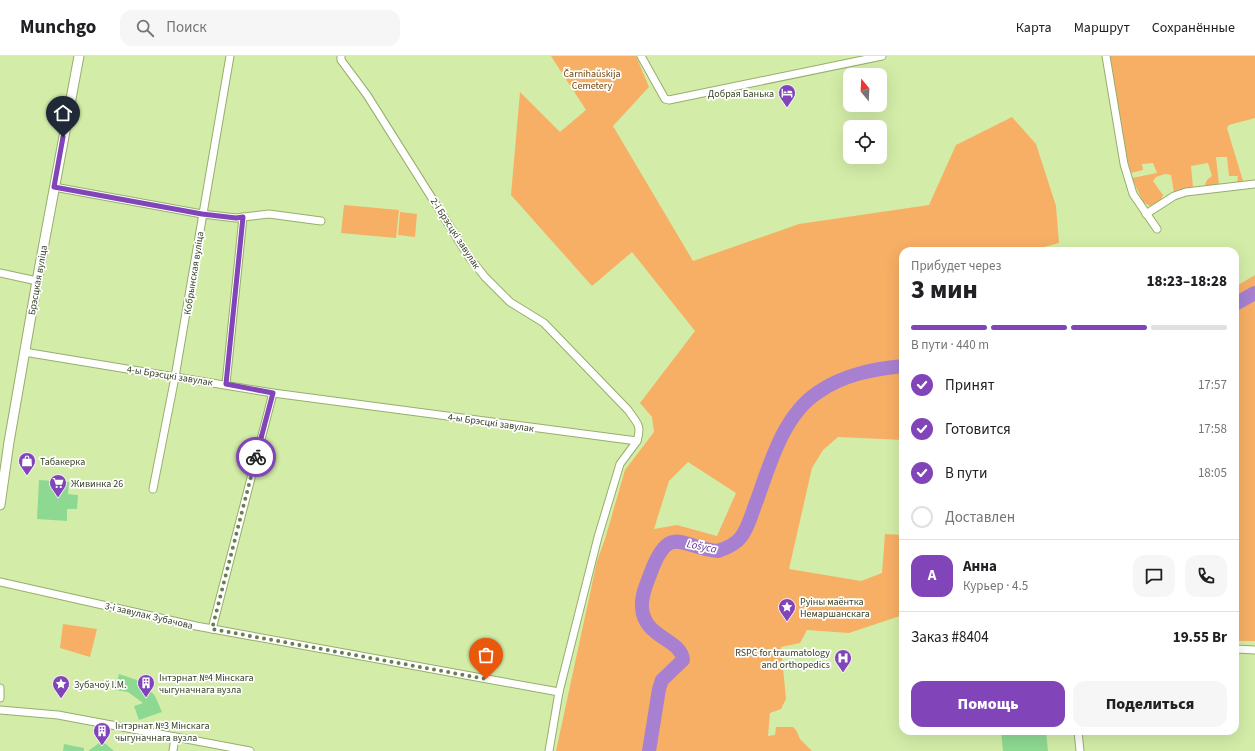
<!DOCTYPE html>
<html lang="ru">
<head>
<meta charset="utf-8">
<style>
  body { margin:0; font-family:"Source Sans 3",sans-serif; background:#f6f6f6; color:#202124; height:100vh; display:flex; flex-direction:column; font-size:15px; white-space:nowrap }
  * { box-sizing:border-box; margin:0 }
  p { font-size:13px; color:#757577 }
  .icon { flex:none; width:22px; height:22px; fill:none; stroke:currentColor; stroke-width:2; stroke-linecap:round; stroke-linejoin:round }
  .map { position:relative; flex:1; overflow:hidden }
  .sheet { position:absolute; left:899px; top:191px; width:340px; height:488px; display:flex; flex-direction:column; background:#fff; border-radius:12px; box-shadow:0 4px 16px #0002 }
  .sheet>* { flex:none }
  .needle { width:26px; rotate:342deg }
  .tools { position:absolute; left:843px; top:12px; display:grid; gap:8px }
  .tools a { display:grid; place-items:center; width:44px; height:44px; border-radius:8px; background:#fff; box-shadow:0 4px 16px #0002; font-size:20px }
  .pin { position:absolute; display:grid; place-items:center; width:34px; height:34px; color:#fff; margin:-41px -17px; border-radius:50% 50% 50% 0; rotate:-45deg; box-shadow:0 0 4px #0007 }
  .pin .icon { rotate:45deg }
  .courier { position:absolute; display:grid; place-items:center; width:40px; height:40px; margin:-20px; border:3px solid #8244b9; border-radius:50%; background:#fff; color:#222; box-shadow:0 1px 5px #0007 }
  .headline em { font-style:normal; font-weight:800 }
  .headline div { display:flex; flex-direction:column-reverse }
  .headline { display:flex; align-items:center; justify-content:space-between; height:68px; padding:0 12px }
  h1 { font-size:26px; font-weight:800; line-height:30px }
  .bar { display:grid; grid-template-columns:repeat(4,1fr); gap:6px 4px; align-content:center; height:48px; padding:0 12px }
  .bar i { height:5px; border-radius:3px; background:#e0e0e0 }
  .bar .current { background:#8244b9 }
  .bar p { grid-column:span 4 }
  .line { display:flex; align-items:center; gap:10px; padding:0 12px; border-top:1px solid #e0e0e0 }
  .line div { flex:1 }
  .round { display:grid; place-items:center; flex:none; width:42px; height:42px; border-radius:12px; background:#f6f6f6 }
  ol { padding:0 12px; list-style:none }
  li { display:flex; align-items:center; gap:12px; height:44px }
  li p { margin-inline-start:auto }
  li .icon { padding:4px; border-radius:50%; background:#8244b9; color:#fff; stroke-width:4 }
  li:last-child { color:#757577 }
  li i { width:22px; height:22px; border:2px solid #e0e0e0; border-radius:50% }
  .primary-button { display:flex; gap:8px; margin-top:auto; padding:8px 12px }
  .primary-button a { flex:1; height:46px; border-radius:12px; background:#8244b9; color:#fff; font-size:16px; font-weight:800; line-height:46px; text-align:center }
  .primary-button a+a { background:#f6f6f6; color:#202124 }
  header { display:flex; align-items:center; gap:24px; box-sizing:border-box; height:56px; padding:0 20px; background:#fff; border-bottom:1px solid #e0e0e0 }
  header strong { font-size:19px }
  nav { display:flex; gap:22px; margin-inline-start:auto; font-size:14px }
  .search { width:280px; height:36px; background:#f6f6f6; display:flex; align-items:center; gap:10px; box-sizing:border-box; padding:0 14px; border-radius:12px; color:#757577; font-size:15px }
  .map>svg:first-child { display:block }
</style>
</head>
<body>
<header>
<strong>Munchgo</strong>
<div class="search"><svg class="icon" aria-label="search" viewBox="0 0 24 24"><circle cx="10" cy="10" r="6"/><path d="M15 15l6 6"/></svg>Поиск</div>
<nav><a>Карта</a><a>Маршрут</a><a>Сохранённые</a></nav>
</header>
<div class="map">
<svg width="1255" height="695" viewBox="0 0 1255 695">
  <rect width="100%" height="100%" fill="#d3eda8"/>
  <g fill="#f7af65" fill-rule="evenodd">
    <path d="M551 0H636L649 31 613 70 693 205 799 168 929 149 956 89 1012 61 1036 88 1056 150 1059 187 1037 193V195H903V384L838 381 823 394 812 412 789 513 861 525 882 517 885 478 903 479V554L900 560 849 577 807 574 800 587 781 591 786 643 781 653 770 657 768 680 775 679 776 671H793L796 674 800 683 812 695H556L597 505 605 483 625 414 654 376 652 361 640 347 695 275 632 196 592 230 511 139 520 36 560 76 586 54ZM688 406 736 437 717 480 677 469 654 473 669 425Z"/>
    <polygon points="1110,0 1255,0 1255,62 1229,69 1227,72 1243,125 1237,127 1238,120 1229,120 1227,101 1216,101 1219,129 1205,129 1207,124 1212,120 1208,107 1191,110 1193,131 1174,136 1171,119 1165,118 1156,121 1153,125 1163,139 1161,144 1150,150 1143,146 1132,122 1157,117 1153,107 1142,108 1143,114 1131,117 1123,87"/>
    <polygon points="344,149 399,154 396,182 341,177"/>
    <polygon points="400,156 417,158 415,181 398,179"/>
    <polygon points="1255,219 1255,585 1235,585 1235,231"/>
    <polygon points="63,568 97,573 90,601 60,592"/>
  </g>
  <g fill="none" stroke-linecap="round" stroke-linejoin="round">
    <g stroke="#a780d1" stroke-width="14">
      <polyline points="1235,248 1255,237"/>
      <path d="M649 695 659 633 662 624 683 604C682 583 643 582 642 551 641 539 647 527 651 516 670 465 683 493 718 495 727 492 736 488 741 481 749 471 752 456 757 444 770 408 783 360 817 337 842 319 873 313 903 310"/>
    </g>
  </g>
  <g fill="#8ed991">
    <polygon points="39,424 69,426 68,438 78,439 77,453 67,453 67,465 37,463"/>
    <polygon points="119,618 140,625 148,632 155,640 162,656 139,664 134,650 143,647 128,636 115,634"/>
    <polygon points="1001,675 1046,675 1048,695 1003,695"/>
    <polygon points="101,684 114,695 88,695 98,688"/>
    <polygon points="64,688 84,692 84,695 63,695"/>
  </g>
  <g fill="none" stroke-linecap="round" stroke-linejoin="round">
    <defs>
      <g id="minor">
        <path d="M341 0V4L367 39 469 201 485 221 510 246 544 267 628 354C637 367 642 369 637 385"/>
        <polyline points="641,0 665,43 669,44 882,0"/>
        <polyline points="1106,0 1124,108 1133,138 1157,173"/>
        <polyline points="54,131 202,158 236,162 269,158 321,165"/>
        <polyline points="1146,158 1174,140 1186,136 1255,128"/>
        <polyline points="0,217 37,225"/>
        <polyline points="24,296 273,337 637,385 620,408 598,481 559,636 549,695"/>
        <polyline points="226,328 243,161"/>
        <polyline points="153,433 175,321 230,0"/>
        <polyline points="0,526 196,570 559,636"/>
        <polyline points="212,573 273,337"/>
        <polyline points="1235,593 1255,594"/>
        <polyline points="0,632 0,642"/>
        <polyline points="0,654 58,659 250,695"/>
        <polyline points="1078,675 1080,695"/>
        <polyline points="173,695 175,681"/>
      </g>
      <polyline id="tertiary" points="0,449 9,386 37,225 79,0"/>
    </defs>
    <use href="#minor" stroke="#96ae6c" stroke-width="9"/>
    <use href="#tertiary" stroke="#96ae6c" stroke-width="11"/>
    <use href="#minor" stroke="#fff" stroke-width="7"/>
    <use href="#tertiary" stroke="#fff" stroke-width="9"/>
  </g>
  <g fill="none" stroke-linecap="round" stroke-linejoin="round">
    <polyline stroke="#6c7d52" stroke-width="4" stroke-dasharray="0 7.2" points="256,401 212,573 486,623"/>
    <polyline stroke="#8244b9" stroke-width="5" points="63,81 54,131 202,158 236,162 243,161 226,328 273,337 256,401"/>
  </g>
  <defs>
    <symbol id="hotel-pin" viewBox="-11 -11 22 30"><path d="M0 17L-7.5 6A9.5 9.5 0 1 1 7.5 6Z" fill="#8244b9" stroke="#fff"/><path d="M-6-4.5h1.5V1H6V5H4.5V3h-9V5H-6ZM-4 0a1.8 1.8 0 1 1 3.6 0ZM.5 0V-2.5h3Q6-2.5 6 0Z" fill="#fff"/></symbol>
    <symbol id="shop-pin" viewBox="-11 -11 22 30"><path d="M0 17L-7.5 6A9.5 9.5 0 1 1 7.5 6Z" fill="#8244b9" stroke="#fff"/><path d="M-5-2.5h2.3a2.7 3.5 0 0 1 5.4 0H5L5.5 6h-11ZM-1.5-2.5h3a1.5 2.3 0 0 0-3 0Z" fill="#fff"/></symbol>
    <symbol id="supermarket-pin" viewBox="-11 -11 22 30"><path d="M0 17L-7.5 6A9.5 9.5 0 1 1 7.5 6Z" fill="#8244b9" stroke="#fff"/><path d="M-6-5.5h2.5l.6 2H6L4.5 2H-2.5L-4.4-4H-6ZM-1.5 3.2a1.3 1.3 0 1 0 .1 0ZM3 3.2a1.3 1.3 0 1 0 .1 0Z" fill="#fff"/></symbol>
    <symbol id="sight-pin" viewBox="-11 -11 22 30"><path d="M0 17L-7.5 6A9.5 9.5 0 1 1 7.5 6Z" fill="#8244b9" stroke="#fff"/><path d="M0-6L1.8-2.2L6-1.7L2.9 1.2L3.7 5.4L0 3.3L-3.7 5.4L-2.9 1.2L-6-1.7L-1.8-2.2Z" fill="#fff"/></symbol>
    <symbol id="hospital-pin" viewBox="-11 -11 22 30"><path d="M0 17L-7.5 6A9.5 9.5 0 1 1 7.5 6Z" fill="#8244b9" stroke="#fff"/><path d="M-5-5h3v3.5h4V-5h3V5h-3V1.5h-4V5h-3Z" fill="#fff"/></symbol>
    <symbol id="building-pin" viewBox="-11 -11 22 30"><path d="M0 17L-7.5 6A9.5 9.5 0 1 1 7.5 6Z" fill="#8244b9" stroke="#fff"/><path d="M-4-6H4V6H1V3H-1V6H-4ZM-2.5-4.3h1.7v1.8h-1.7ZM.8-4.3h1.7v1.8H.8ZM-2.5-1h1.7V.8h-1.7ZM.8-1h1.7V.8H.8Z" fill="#fff"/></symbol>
  </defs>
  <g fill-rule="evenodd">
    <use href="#hotel-pin" x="777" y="27" width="20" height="27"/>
    <use href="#shop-pin" x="17" y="395" width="20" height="27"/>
    <use href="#supermarket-pin" x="48" y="417" width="20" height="27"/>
    <use href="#sight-pin" x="777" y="541" width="20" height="27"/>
    <use href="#hospital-pin" x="833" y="592" width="20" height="27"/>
    <use href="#building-pin" x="136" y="617" width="20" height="27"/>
    <use href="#sight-pin" x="51" y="618" width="20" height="27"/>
    <use href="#building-pin" x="92" y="665" width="20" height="27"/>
  </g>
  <g text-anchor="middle" stroke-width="3.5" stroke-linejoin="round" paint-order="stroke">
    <g font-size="10" fill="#73450a" stroke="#fff">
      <text x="592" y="21">Čarnihaŭskija<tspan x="592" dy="12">Cemetery</tspan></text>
    </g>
    <g font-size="10" fill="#354024" stroke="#fff" text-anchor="start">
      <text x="774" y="41" text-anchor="end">Добрая Банька</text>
      <text x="40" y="409">Табакерка</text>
      <text x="71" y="431">Живинка 26</text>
      <text x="800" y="549">Руіны маёнтка<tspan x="800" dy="12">Немаршанскага</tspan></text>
      <text x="830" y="600" text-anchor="end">RSPC for traumatology<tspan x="830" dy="12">and orthopedics</tspan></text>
      <text x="159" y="625">Інтэрнат №4 Мінскага<tspan x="159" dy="12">чыгуначнага вузла</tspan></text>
      <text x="74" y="632">Зубачоў І.М.</text>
      <text x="115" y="673">Інтэрнат №3 Мінскага<tspan x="115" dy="12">чыгуначнага вузла</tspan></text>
    </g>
    <g font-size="10" fill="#354024" stroke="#fff">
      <text transform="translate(456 177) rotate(57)" y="4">2-і Брэсцкі завулак</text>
      <text transform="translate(193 217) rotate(-81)" y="4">Кобрынская вуліца</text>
      <text transform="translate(37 224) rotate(-80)" y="4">Брэсцкая вуліца</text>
      <text transform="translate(170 319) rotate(9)" y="4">4-ы Брэсцкі завулак</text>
      <text transform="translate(491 366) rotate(8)" y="4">4-ы Брэсцкі завулак</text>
      <text transform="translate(149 559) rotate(13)" y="4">3-і завулак Зубачова</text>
    </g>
    <g font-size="11" font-style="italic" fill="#683596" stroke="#fff">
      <text transform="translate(702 490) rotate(11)" y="4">Lošyca</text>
    </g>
  </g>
</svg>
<div class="tools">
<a><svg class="needle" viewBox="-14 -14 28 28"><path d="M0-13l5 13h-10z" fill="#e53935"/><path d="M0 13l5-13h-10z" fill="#757577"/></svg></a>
<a><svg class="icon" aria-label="locate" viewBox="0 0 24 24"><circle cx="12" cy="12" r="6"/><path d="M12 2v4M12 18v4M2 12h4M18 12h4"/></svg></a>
</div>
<div class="pin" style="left:486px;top:623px;background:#ea580c"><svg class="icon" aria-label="bag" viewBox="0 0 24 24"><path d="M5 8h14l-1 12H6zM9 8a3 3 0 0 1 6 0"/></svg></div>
<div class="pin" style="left:63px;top:81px;background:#1f2937"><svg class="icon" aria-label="home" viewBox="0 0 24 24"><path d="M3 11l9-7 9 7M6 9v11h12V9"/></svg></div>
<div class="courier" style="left:256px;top:401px"><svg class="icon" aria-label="bike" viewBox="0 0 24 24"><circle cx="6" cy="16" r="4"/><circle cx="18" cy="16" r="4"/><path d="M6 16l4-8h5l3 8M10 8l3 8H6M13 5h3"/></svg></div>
<section class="sheet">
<div class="headline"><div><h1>3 мин</h1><p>Прибудет через</p></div><em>18:23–18:28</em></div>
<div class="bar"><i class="current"></i><i class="current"></i><i class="current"></i><i></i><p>В пути · 440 m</p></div>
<ol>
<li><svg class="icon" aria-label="check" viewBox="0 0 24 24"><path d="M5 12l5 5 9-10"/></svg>Принят<p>17:57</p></li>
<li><svg class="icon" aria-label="check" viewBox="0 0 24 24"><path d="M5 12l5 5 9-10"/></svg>Готовится<p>17:58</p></li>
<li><svg class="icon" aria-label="check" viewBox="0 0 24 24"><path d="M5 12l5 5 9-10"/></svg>В пути<p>18:05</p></li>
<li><i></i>Доставлен</li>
</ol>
<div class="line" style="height:72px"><b class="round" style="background:#8244b9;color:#fff">А</b><div><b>Анна</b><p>Курьер · 4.5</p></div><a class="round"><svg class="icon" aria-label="chat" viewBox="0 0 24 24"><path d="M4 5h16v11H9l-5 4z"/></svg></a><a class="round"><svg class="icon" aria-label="phone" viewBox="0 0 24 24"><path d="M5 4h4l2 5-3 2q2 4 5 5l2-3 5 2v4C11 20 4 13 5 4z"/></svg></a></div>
<div class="line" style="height:52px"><div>Заказ #8404</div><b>19.55 Br</b></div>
<div class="primary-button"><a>Помощь</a><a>Поделиться</a></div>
</section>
</div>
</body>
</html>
